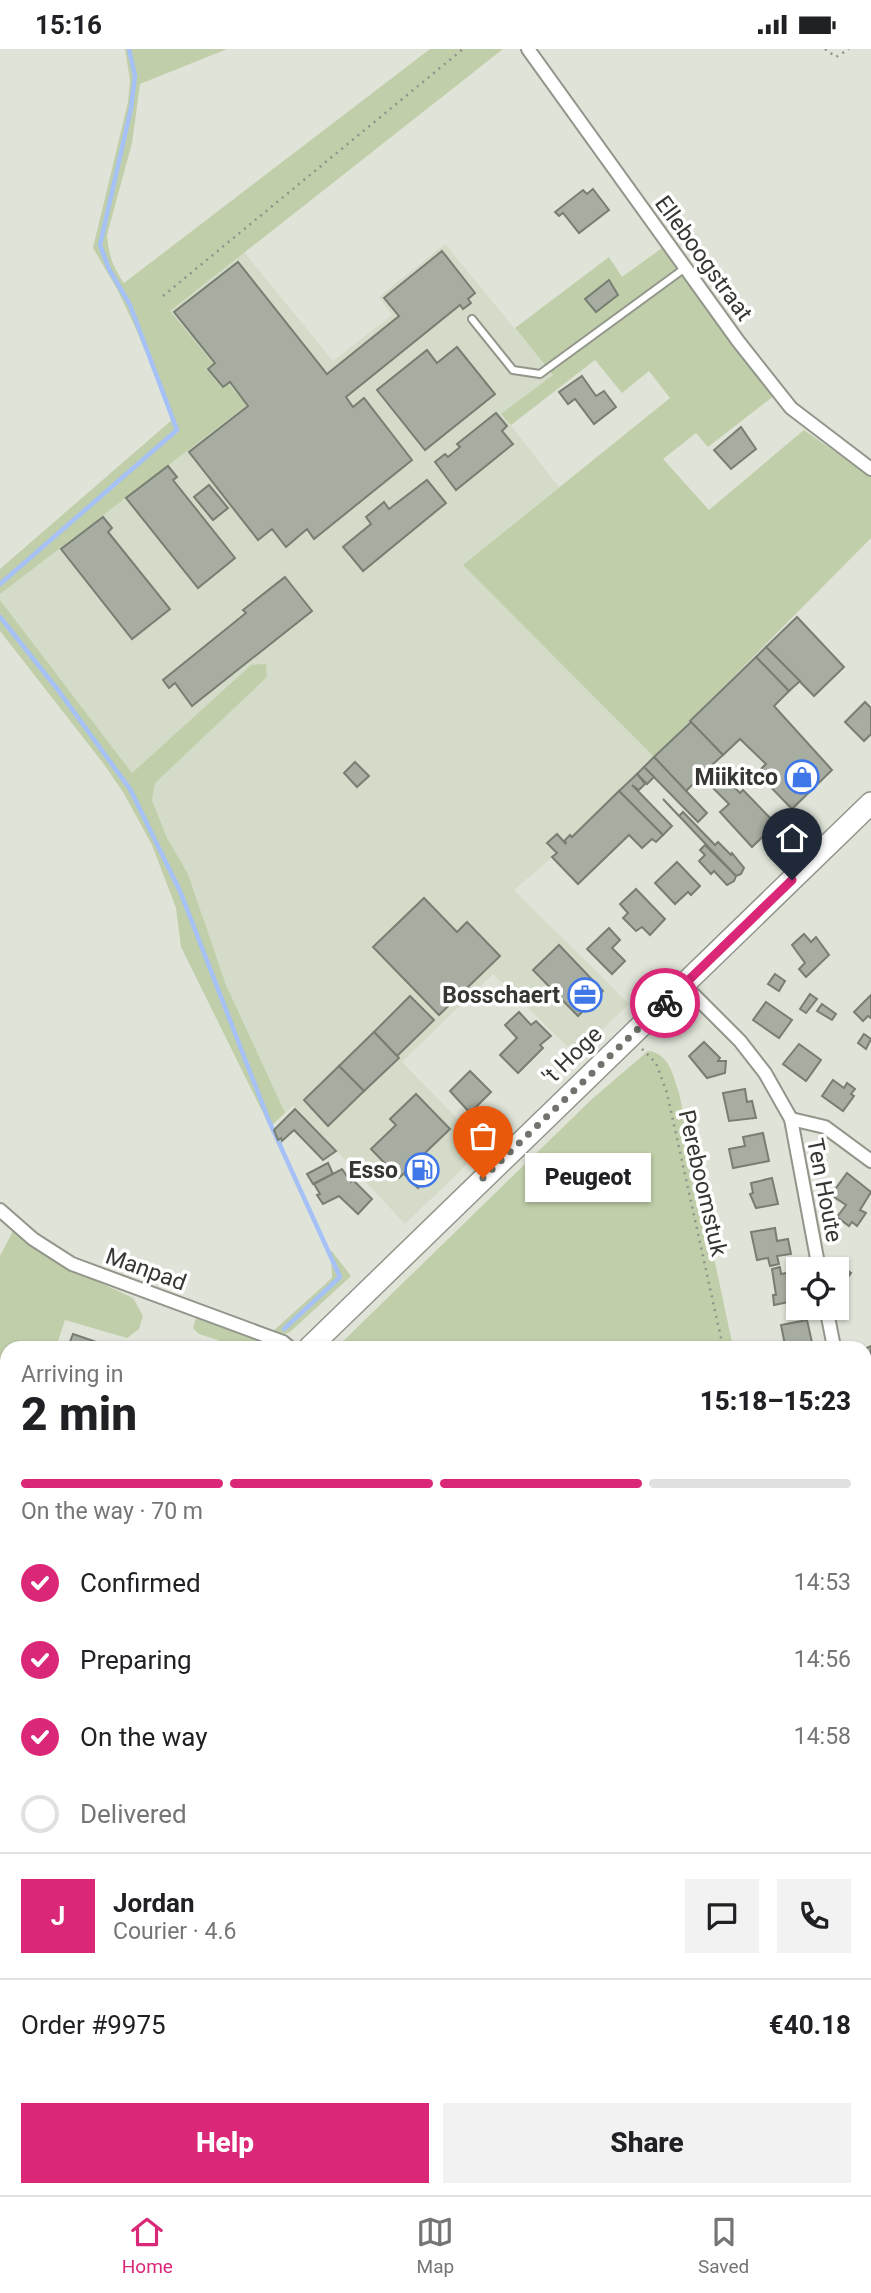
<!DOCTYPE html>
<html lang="en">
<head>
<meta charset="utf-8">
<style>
  body { margin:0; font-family:Roboto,sans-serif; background:#f2f2f2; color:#202124; height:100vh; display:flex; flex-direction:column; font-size:26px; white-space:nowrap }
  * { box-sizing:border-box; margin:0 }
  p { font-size:23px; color:#757577 }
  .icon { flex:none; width:38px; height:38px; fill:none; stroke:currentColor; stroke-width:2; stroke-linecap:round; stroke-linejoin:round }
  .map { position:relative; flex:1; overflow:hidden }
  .panel { position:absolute; left:0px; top:1292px; width:872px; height:856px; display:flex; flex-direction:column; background:#fff; border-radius:21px 21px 0 0; box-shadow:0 2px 5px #0004 }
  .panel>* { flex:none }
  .tools { position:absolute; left:786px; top:1208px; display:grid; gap:14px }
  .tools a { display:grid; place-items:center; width:63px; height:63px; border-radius:0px; background:#fff; box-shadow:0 2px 5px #0004; font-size:35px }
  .pin { position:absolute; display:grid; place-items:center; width:60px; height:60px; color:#fff; margin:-72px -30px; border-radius:50% 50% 50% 0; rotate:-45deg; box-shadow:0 0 7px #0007 }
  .pin .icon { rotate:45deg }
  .courier { position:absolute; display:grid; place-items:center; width:70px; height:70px; margin:-35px; border:5px solid #db2777; border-radius:50%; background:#fff; color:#222; box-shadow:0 2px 9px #0007 }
  .bubble { position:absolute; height:49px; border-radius:0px; background:#fff; box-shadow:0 2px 5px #0004; font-size:23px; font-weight:800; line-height:49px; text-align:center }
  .overview em { font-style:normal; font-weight:800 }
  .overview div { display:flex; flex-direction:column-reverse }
  .overview { display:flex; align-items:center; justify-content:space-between; height:119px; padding:0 21px }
  h1 { font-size:46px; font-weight:800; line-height:52px }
  .bar { display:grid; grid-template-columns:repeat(4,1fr); gap:10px 7px; align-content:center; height:84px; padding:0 21px }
  .bar i { height:9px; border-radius:5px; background:#e0e0e0 }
  .bar .selected { background:#db2777 }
  .bar p { grid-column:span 4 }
  .line { display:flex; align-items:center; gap:18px; padding:0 21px; border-top:2px solid #e0e0e0 }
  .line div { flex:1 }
  .round { display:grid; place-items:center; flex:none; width:74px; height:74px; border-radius:0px; background:#f2f2f2 }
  ol { padding:0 21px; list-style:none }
  li { display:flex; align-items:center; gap:21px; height:77px }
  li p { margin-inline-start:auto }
  li .icon { padding:7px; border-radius:50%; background:#db2777; color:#fff; stroke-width:4 }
  li:last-child { color:#757577 }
  li i { width:38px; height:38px; border:4px solid #e0e0e0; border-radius:50% }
  .button { display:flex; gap:14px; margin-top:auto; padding:14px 21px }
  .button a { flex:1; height:80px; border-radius:0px; background:#db2777; color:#fff; font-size:28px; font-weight:800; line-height:80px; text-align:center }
  .button a+a { background:#f2f2f2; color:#202124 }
  .status { display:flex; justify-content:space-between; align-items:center; height:49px; padding:0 35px; background:#fff; direction:ltr }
  .status svg { height:19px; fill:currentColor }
  .dock { display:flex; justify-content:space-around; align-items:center; height:98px; border-top:2px solid #e0e0e0; background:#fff; font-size:19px; color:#757577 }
  .dock a { display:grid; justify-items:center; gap:4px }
  .dock .selected { color:#db2777 }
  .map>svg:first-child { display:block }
</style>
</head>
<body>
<div class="status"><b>15:16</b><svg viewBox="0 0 49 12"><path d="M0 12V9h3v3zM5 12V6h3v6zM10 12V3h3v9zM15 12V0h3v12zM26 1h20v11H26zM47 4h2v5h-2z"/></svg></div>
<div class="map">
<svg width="871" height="2146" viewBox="0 0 871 2146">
  <rect width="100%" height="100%" fill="#e0e4d8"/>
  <polygon fill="#d4dbc8" points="445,195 553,326 502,365 559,438 463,516 654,708 572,788 570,786 565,791 566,795 556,785 547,794 557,804 514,841 629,955 576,1006 493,925 402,1013 485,1098 405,1175 294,1056 285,1064 277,1050 226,936 188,825 167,789 152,751 154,734 267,628 251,616 132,724 0,551 0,545 229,335 223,340 206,320 213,314 169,262 244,203 333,312 392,266 379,248"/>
  <g fill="#c0cea9">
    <path d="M125 0H227L140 35 132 94 107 186C108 204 113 219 124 234L430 0H503L170 262 213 314 206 320 222 339 229 335 247 356 0 545V520L173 370 136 280 117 240 93 199 128 53 130 31Z"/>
    <polygon points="662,199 775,346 708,398 696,384 663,410 709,461 804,381 871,428 871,489 654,708 463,516 670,349 649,322 622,344 595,311 511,376 501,365 553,326 515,279 609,208 622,228"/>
    <polygon points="0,551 132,724 251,616 266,615 267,628 155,734 152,751 167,789 188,825 226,936 285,1064 270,1078 181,898 176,859 152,796 123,743 103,714 0,582"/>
    <path d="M648 1002C669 1004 673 1026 679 1044L733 1298H337L591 1051Z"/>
    <polygon points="13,1182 79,1224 133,1249 143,1267 139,1280 127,1289 65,1271 56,1298 7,1298 7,1513 0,1511 0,1207"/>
    <polygon points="331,1201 351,1227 290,1283 282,1286 272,1283 332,1229"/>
    <polygon points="196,1269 255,1287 263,1290 265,1298 216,1298 218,1291 199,1285 193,1279"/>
    <polygon points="865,1419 871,1424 871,1506 865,1502"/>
    <polygon points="871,1562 871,1806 865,1815 864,1569"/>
    <polygon points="7,1618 7,1746 0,1740 0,1624"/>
    <polygon points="865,2038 868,2045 871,2044 871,2146 803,2146 805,2140 864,2140"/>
  </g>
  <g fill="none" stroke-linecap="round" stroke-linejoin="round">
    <g stroke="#a5c1f6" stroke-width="4.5">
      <polyline points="0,535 177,381 130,256 109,220 100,196 131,59 135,27 129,0"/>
      <polyline points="0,568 58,641 130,740 180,842 269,1072 340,1228 284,1280"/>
      <polyline points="0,1409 7,1408"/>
      <polyline points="864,2111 871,2118"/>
    </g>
  </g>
  <g fill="#a8ada1" stroke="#797e72" stroke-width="2">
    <polygon points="593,140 609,161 579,184 563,164 559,167 555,163 583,141 587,145"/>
    <polygon points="442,202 475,244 468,250 471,254 463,260 460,256 346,348 353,358 364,349 412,411 314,490 307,480 286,498 272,480 258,491 189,403 248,357 230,333 223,338 208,320 215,314 174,263 238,213 327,325 399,267 384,249"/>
    <polygon points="609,231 618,246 596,263 585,250"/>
    <polygon points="457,298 495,345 425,401 377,341 427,301 437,314"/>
    <polygon points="582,327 596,347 604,342 616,358 594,375 575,350 568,355 559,343"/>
    <polygon points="496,364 507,377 502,382 513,395 456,441 435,413 445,405 448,408 460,398 457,395"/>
    <polygon points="741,378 756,400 731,420 714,401"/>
    <polygon points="168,417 177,428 173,431 235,509 198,539 126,449"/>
    <polygon points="427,431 446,454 363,522 343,498 371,475 366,468 384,453 389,460"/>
    <polygon points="209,436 228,459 213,471 194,448"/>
    <polygon points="103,468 112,479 108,483 170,560 132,590 61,500"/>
    <polygon points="285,528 312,562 192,657 175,634 169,639 163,631 246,564 243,561"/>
    <polygon points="797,568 844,618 814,647 766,598"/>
    <polygon points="766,598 800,632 789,642 756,608"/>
    <polygon points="756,608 789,642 774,657 832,721 792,760 757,724 766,715 740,690 723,706 690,672"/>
    <polygon points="865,653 871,659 871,685 864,692 845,673"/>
    <polygon points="691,673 723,706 712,716 740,744 743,741 776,775 752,798 720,763 729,755 701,727 686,742 654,708"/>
    <polygon points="654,708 707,764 698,773 644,718"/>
    <polygon points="355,713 369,727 357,738 344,724"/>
    <polygon points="644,718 654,728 647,735 637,725"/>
    <polygon points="637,725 645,735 639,741 632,736 672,777 663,786 619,742"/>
    <polygon points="619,742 663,786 656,793 652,790 642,799 629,786 578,835 552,808 557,804 547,794 557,785 566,795 565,791 570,786 572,788"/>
    <polygon points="663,750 679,767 683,763 715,796 718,793 731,806 732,804 744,819 741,825 736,827"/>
    <polygon points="705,796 736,827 734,832 727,836 714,822 711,825 699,812 705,806 700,801"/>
    <polygon points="677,813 700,837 691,846 688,843 675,855 655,834"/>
    <polygon points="636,840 665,870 650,886 642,878 636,882 623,869 628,864 620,855"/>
    <polygon points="424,849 457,883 467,873 500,907 439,966 373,898"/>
    <polygon points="609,879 620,891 612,899 625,912 612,925 587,900"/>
    <polygon points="804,885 811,893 816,888 829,906 806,928 799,920 805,914 792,896"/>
    <polygon points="559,896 603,942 578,967 533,921"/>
    <polygon points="775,925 785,932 779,942 768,935"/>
    <polygon points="810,945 817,950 806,964 800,960"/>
    <polygon points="871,946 871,969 868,967 863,972 854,963"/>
    <polygon points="410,947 434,971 397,1007 374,983"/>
    <polygon points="766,953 792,971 779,989 753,971"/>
    <polygon points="822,955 836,965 832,971 817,962"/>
    <polygon points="519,963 531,976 536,972 551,987 540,996 543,999 518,1024 500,1006 517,989 505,976"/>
    <polygon points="374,983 399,1009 364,1042 339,1017"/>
    <polygon points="864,985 871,990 866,1000 858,994"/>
    <polygon points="704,993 720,1009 718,1012 726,1012 725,1024 707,1029 689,1007"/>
    <polygon points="799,995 821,1011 806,1032 783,1015"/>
    <polygon points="339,1017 364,1042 328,1077 304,1051"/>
    <polygon points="470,1022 491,1043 470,1064 450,1042"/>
    <polygon points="833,1031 844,1039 847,1034 855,1040 851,1045 854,1047 843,1062 822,1047"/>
    <polygon points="745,1040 747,1053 752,1052 756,1069 729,1072 723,1044"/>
    <polygon points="416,1045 450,1080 399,1129 371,1100 396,1076 390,1070"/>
    <polygon points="295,1060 336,1102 323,1111 294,1081 282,1092 281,1089 278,1091 274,1081"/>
    <polygon points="763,1084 769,1112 733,1119 729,1100 745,1097 743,1088"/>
    <polygon points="424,1106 438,1120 418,1139 405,1126"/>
    <polygon points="328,1114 333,1125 313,1135 307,1125"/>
    <polygon points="342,1120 351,1133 353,1131 372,1150 358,1165 339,1147 323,1155 317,1146 320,1145 314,1135"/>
    <polygon points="847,1124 871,1143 860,1161 866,1164 857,1177 852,1173 849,1177 837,1168 846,1156 831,1146"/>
    <polygon points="772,1129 778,1155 756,1159 750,1145 753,1144 751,1134"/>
    <polygon points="775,1179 777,1192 788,1190 791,1205 777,1207 779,1215 770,1217 768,1209 757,1211 751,1183"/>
    <polygon points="840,1216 851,1224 845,1232 836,1225"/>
    <polygon points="780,1218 781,1225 792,1223 798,1251 774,1256 773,1246 776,1246 772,1220"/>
    <polygon points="807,1271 813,1298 772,1298 785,1296 781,1276"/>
    <polygon points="73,1285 111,1298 68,1298"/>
    <polygon points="871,1297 871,1328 865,1315 868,1314 864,1300"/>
    <polygon points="0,1754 7,1758 7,1792 0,1787"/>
    <polygon points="0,1796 7,1800 7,1833 0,1829"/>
  </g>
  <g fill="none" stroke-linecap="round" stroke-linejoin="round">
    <defs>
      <polyline id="lane" points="472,270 513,321 540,325 685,219"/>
      <g id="street">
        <polyline points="528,0 738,292 791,359 871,420"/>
        <polyline points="684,936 740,992 765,1024 791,1070 819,1220"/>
        <polyline points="791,1070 825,1078 871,1112"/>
        <polyline points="0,1161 33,1190 72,1215 283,1293 289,1298"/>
        <polyline points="826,1258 834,1298"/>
        <polyline points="864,1395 871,1385"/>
        <polyline points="864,1515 871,1519"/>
        <polyline points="0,1948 7,1951"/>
        <polyline points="302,2140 305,2146"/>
      </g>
      <g id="primary">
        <polyline points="310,1298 871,754"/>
        <polyline points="0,1596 7,1589"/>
      </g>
    </defs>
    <use href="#lane" stroke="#92968b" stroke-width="10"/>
    <use href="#street" stroke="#92968b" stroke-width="16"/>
    <use href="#primary" stroke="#92968b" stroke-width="24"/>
    <g stroke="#90938a" stroke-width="2.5" stroke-dasharray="2 5" stroke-linecap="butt">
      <polyline points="825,0 836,8 849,0"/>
      <polyline points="163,247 463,0"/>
      <polyline points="642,1000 656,1014 667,1044 723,1298"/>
      <polyline points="864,1414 871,1419"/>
    </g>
    <use href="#lane" stroke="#fff" stroke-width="6"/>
    <use href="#street" stroke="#fff" stroke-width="12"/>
    <use href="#primary" stroke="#fff" stroke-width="21"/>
  </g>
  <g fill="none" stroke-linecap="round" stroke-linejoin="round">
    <polyline stroke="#71746c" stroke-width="7" stroke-dasharray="0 12.6" points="483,1129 665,954"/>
    <polyline stroke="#db2777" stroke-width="9" points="665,954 792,831"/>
  </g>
  <defs>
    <symbol id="shop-ring" viewBox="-11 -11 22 22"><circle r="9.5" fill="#fff" stroke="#4077e8" stroke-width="1.5"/><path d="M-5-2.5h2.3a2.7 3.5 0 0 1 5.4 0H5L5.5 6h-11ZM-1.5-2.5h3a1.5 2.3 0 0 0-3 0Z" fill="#4077e8"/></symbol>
    <symbol id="office-ring" viewBox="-11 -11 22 22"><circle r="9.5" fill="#fff" stroke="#4077e8" stroke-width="1.5"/><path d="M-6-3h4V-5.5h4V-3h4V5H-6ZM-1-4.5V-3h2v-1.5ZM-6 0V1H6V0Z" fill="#4077e8"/></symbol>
    <symbol id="fuel-ring" viewBox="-11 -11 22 22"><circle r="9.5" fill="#fff" stroke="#4077e8" stroke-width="1.5"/><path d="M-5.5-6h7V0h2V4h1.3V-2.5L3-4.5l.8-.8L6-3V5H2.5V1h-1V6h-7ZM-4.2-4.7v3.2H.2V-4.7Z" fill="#4077e8"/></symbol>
  </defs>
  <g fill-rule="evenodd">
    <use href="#shop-ring" x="783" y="709" width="38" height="38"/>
    <use href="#office-ring" x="566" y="927" width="38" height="38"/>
    <use href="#fuel-ring" x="403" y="1102" width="38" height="38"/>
  </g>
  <g text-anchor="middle" stroke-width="7" stroke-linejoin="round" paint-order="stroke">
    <g font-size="23" fill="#353732" stroke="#fff">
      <text transform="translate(704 209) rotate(54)" y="8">Elleboogstraat</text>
      <text transform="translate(572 1006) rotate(-44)" y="8">'t Hoge</text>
      <text transform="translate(703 1134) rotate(77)" y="8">Pereboomstuk</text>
      <text transform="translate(825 1141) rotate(79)" y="8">Ten Houte</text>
      <text transform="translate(146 1220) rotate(20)" y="8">Manpad</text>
    </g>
    <g font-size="23" font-weight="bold" fill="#353732" stroke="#fff" text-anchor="end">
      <text x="778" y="736">Miikitco</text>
      <text x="560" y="954">Bosschaert</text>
      <text x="398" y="1129">Esso</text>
    </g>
  </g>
</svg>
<div class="tools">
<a><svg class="icon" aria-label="locate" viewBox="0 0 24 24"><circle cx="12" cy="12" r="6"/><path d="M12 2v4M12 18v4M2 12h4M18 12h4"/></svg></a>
</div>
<div class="pin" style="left:483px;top:1129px;background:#ea580c"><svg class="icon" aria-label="bag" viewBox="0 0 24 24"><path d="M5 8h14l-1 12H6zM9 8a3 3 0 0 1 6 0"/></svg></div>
<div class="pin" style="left:792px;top:831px;background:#1f2937"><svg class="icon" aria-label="home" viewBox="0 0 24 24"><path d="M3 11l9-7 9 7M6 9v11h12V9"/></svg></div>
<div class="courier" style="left:665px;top:954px"><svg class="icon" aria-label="bike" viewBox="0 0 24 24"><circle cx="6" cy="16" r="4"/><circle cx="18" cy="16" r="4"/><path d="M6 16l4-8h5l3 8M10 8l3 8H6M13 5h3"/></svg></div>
<div class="bubble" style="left:525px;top:1104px;width:126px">Peugeot</div>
<section class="panel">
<div class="overview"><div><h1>2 min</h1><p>Arriving in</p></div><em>15:18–15:23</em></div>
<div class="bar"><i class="selected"></i><i class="selected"></i><i class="selected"></i><i></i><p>On the way · 70 m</p></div>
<ol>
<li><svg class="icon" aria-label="check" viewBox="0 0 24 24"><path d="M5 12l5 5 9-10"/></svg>Confirmed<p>14:53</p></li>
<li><svg class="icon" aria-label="check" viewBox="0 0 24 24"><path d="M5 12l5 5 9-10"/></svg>Preparing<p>14:56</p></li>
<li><svg class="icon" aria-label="check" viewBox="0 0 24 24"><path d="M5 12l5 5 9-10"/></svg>On the way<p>14:58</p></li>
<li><i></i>Delivered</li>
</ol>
<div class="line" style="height:126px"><b class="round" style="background:#db2777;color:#fff">J</b><div><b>Jordan</b><p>Courier · 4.6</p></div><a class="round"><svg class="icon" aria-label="chat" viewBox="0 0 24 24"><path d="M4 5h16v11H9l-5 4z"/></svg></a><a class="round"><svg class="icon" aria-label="phone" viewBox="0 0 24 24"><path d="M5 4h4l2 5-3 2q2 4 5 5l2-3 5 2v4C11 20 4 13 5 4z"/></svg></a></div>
<div class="line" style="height:91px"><div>Order #9975</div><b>€40.18</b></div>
<div class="button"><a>Help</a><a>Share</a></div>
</section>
</div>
<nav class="dock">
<a class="selected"><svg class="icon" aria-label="home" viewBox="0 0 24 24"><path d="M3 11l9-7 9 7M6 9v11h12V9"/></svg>Home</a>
<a><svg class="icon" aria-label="map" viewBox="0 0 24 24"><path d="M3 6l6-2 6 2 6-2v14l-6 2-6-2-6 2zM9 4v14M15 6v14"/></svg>Map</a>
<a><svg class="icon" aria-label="saved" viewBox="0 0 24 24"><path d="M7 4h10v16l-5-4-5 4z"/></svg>Saved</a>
</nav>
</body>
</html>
